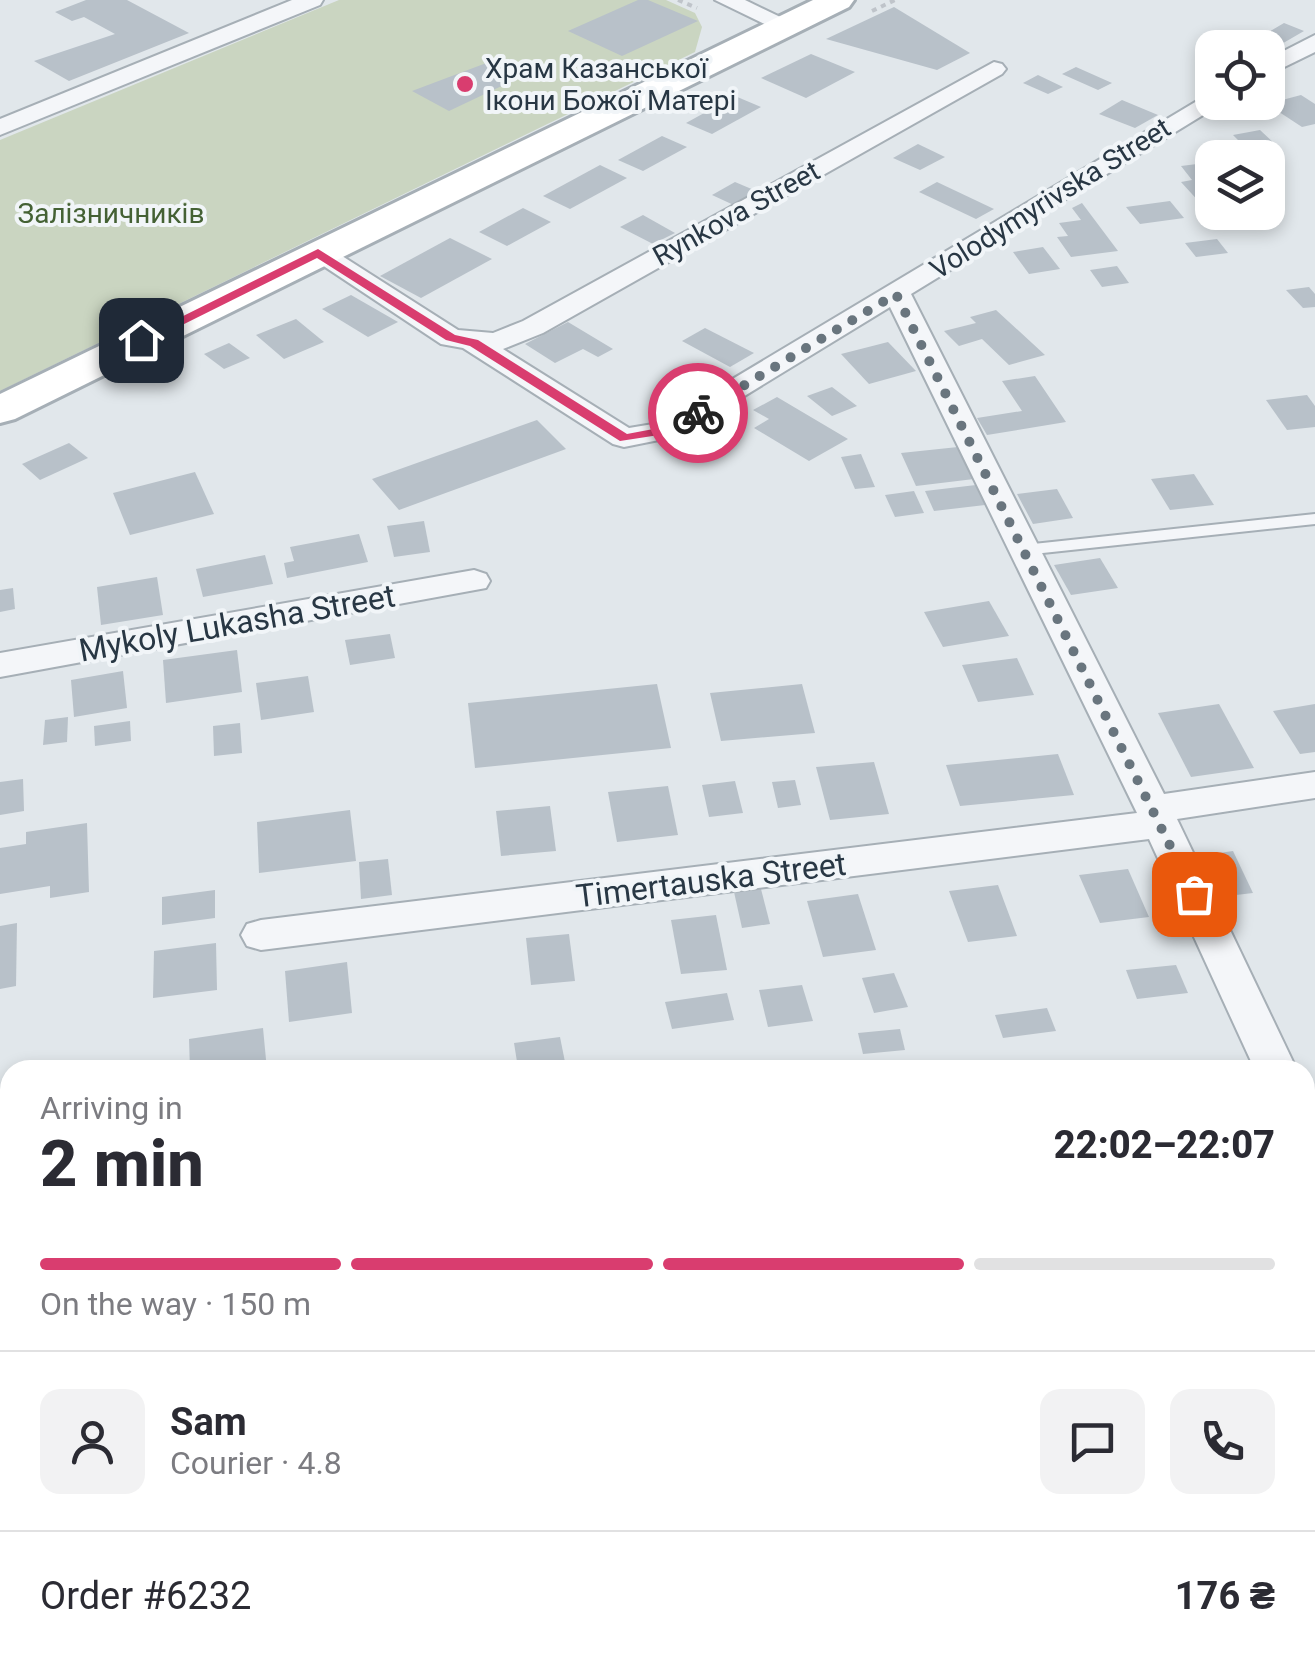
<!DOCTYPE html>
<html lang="en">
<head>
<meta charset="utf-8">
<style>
  body { margin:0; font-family:Roboto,sans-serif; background:#f2f2f3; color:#2b2b33; height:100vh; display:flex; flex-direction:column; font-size:38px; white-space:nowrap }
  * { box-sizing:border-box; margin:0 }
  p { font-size:32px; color:#7c7c81 }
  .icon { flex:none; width:55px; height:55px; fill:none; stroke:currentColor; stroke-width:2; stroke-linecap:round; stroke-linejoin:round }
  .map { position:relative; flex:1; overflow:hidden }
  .drawer { position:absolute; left:0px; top:1060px; width:1315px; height:620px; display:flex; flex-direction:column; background:#fff; border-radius:30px 30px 0 0; box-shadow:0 5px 15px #0003 }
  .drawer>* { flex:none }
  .controls { position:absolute; left:1195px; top:30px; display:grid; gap:20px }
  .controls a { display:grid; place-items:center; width:90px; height:90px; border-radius:20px; background:#fff; box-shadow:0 5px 15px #0003; font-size:50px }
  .pin { position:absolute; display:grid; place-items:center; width:85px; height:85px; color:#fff; margin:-42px; border-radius:20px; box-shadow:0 5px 15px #0006 }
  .courier { position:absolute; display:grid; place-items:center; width:100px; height:100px; margin:-50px; border:8px solid #d93d6f; border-radius:50%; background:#fff; color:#222; box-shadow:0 2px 12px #0007 }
  .summary em { font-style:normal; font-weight:800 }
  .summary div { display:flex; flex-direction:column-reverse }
  .summary { display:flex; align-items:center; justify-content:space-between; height:170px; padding:0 40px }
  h1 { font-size:65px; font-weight:800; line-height:75px }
  .bar { display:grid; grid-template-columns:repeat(4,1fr); gap:15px 10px; align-content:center; height:120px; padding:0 40px }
  .bar i { height:12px; border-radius:8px; background:#e1e1e2 }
  .bar .active { background:#d93d6f }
  .bar p { grid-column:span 4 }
  .line { display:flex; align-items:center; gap:25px; padding:0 40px; border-top:2px solid #e1e1e2 }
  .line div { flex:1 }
  .round { display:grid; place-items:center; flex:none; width:105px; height:105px; border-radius:20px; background:#f2f2f3 }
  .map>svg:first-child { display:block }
</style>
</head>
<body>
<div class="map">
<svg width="1315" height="1680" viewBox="0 0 1315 1680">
  <rect width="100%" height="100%" fill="#e1e7eb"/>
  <polygon fill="#cad5c1" points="339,0 666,0 695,13 702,27 695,52 0,391 0,140"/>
  <g fill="#b8c1c9">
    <polygon points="86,0 127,0 189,33 69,81 34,61 115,34 84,17 72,21 55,12"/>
    <polygon points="638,0 648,0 698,21 622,56 568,31"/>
    <polygon points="894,7 970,53 937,70 826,39"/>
    <polygon points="1284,23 1304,31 1268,52 1268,48 1242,48"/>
    <polygon points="811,54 855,72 806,98 761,78"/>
    <polygon points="497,59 527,74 449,111 412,91"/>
    <polygon points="1076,67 1112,83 1098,90 1062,74"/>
    <polygon points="1038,75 1063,87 1048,94 1023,83"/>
    <polygon points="1301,95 1315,104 1315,124 1302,127 1267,104"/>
    <polygon points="735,96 761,107 712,134 686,123"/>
    <polygon points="1122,100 1158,115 1135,128 1099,114"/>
    <polygon points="1260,130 1278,147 1239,154 1228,142 1239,141 1233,135"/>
    <polygon points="662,136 687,147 643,171 618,160"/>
    <polygon points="918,144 945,157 920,170 893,158"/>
    <polygon points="1205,163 1212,171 1212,204 1202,205 1181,182 1192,180 1181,166"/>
    <polygon points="600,165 627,178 570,209 543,196"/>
    <polygon points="735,182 761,193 738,207 712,195"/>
    <polygon points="937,182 994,209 976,219 919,192"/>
    <polygon points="1170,201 1184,218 1140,224 1126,207"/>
    <polygon points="1082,203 1118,251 1071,257 1057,237 1068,236 1059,223 1081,220 1072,208"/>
    <polygon points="523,208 551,222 507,246 479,232"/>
    <polygon points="643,215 675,233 653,244 620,227"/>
    <polygon points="450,238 492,259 421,298 380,276"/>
    <polygon points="1217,239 1228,253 1196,257 1185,243"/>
    <polygon points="1043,247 1060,269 1029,274 1013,252"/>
    <polygon points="1117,266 1129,283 1102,287 1090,270"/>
    <polygon points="1309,287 1315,294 1315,307 1303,308 1286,290"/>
    <polygon points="351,295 398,322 368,337 322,309"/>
    <polygon points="996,310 1045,355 1009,365 982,339 959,346 944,331 976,323 970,317"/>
    <polygon points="296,319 324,342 284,359 256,335"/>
    <polygon points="568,322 613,349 598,357 583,349 555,363 525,344"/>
    <polygon points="705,328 754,353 730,367 682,341"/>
    <polygon points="888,342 916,371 869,384 841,354"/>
    <polygon points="229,343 250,358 224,369 204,354"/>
    <polygon points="1035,376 1066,422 987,435 977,418 1022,411 1002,381"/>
    <polygon points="832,387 857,406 832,416 807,396"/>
    <polygon points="1307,395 1315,406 1315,427 1287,430 1266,400"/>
    <polygon points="777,397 848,439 809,461 754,428 769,419 753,410"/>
    <polygon points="537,420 566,449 399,510 372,479"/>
    <polygon points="69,443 88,458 40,480 22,464"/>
    <polygon points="958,447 974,479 916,486 901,453"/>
    <polygon points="861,454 875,487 855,489 841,457"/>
    <polygon points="195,472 214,514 130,535 113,493"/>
    <polygon points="1194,474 1214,505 1170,510 1151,479"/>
    <polygon points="976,485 985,505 934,511 925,491"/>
    <polygon points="1057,489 1073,518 1033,524 1017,494"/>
    <polygon points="914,491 924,513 895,517 885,495"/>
    <polygon points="424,521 430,552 394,557 387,526"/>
    <polygon points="359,534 368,562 287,578 284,563 294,561 290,547"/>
    <polygon points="265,555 273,584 203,597 196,569"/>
    <polygon points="1100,558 1118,588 1071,595 1054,565"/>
    <polygon points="157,577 163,615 101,625 97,587"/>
    <polygon points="13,588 15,609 0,612 0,590"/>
    <polygon points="989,601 1009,636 943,647 924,612"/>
    <polygon points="390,634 395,658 350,665 345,640"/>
    <polygon points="237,650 242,692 166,703 163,660"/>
    <polygon points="1017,658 1034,695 978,702 962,665"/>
    <polygon points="123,671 127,708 74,717 71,680"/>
    <polygon points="308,676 314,712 261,720 256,683"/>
    <polygon points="657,684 671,748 475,768 468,703"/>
    <polygon points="802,684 815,733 721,741 710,693"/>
    <polygon points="1219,704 1254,768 1191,777 1158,713"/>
    <polygon points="1315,704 1315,752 1300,754 1273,711"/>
    <polygon points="68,717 67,742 43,745 45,720"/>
    <polygon points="130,721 131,741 95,746 94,726"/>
    <polygon points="240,723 242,753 214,756 213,726"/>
    <polygon points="1058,754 1074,795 960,806 946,765"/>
    <polygon points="874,762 889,814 830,820 816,767"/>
    <polygon points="23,779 24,811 0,815 0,782"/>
    <polygon points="795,780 801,805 778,808 772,782"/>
    <polygon points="735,781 743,813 709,817 702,785"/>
    <polygon points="668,786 678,835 617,842 608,792"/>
    <polygon points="550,806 556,851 501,856 496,811"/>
    <polygon points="350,810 356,861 259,873 257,822"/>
    <polygon points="87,823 89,892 50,898 50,886 0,894 0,848 26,844 26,832"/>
    <polygon points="1233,851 1253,893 1219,897 1199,856"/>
    <polygon points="388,859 392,895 361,899 359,862"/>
    <polygon points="1128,869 1149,917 1100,923 1079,875"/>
    <polygon points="998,885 1017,936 968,942 949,891"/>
    <polygon points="761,889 770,924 742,928 734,892"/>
    <polygon points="215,890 215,918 162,925 162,897"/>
    <polygon points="858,894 876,950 823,957 807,901"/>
    <polygon points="716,915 727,970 681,974 671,920"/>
    <polygon points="17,923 16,986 0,989 0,926"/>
    <polygon points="569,934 575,981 531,985 526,938"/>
    <polygon points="216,943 217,990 153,998 154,951"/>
    <polygon points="347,962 352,1013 289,1022 285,971"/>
    <polygon points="1176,965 1188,993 1137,999 1126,970"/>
    <polygon points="894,973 908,1007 874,1013 862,978"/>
    <polygon points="802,985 813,1021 768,1027 759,990"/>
    <polygon points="727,993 734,1020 672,1029 665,1002"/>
    <polygon points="1047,1008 1056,1031 1003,1038 995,1015"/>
    <polygon points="263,1028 267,1070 190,1070 189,1039"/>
    <polygon points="900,1029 905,1050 863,1054 858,1033"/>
    <polygon points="560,1037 565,1062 518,1068 514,1043"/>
    <polygon points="361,1061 362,1070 308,1070 308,1068"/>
    <polygon points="10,1251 10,1313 0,1315 0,1253"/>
    <polygon points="10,1383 10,1441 0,1442 0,1385"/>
    <polygon points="10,1517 9,1568 0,1570 0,1518"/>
    <polygon points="37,1670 47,1670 46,1680 0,1680"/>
    <polygon points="469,1670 618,1670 618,1672 570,1680 470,1680"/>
  </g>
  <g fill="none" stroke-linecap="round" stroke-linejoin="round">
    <defs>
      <polygon id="lane" points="1315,514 1315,524 1024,555 1016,550 1024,545"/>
      <g id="street">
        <polygon points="292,0 323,0 320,5 0,135 0,119"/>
        <polygon points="715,0 745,0 797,25 785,32 777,30"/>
        <polygon points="1315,35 1315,52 1268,75 1268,59"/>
        <polygon points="994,62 1002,64 1006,69 1002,74 543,333 503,349 629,428 659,423 1212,92 1212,102 1221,104 911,294 1164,794 1315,772 1315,798 1177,819 1297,1070 1255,1070 1149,839 261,950 247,946 241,935 247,924 261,920 1137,813 890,307 679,436 624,447 613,444 463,348 441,344 304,253 308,247 328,247 458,330 493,333 523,321"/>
        <polygon points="474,570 486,574 490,581 486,588 0,677 0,653"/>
        <polygon points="1305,1114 1315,1118 1315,1172 1305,1169"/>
        <polygon points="1315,1251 1315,1291 1305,1292 1305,1252"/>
        <polygon points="10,1449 10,1495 0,1497 0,1451"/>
      </g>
      <polygon id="secondary" points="813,0 854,0 849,7 15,419 0,423 0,394"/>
    </defs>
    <use href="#lane" stroke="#a6afb6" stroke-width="4"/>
    <use href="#street" stroke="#a6afb6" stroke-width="4"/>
    <use href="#secondary" stroke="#a6afb6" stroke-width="6"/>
    <g stroke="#bfc4ca" stroke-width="4" stroke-dasharray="5 5" stroke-linecap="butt">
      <polyline points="678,0 697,8"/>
      <polyline points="872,11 895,0"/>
    </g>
    <use href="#lane" fill="#f4f6f9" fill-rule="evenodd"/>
    <use href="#street" fill="#f4f6f9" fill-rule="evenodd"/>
    <use href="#secondary" fill="#fff" fill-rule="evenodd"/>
  </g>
  <polygon fill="#d93d6f" points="318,249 455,335 478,340 627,434 664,427 693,410 704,413 672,433 620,441 470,346 446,340 317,258 146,343 135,340"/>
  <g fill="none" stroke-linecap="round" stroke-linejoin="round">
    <polyline stroke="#69757e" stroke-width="10" stroke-dasharray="0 18" points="698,413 896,294 1194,894"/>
  </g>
  <circle fill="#d93d6f" stroke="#f1f5f8" stroke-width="4" cx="465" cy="84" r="10"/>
  <g text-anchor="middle" stroke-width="8" stroke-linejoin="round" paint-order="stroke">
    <g font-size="28" fill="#283744" stroke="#f1f5f8" text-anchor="start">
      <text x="485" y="78">Храм Казанської<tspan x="485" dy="32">Ікони Божої Матері</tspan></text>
    </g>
    <g font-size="28" fill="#283744" stroke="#f1f5f8">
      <text transform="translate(1050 198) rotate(-32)" y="10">Volodymyrivska Street</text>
      <text transform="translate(736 213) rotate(-29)" y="10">Rynkova Street</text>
    </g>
    <g font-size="28" fill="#446134" stroke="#f1f5f8">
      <text x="111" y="223">Залізничників</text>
    </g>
    <g font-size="32" fill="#283744" stroke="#f1f5f8">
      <text transform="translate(237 623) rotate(-10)" y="11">Mykoly Lukasha Street</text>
      <text transform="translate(711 880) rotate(-7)" y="11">Timertauska Street</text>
    </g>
  </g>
</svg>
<div class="controls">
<a><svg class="icon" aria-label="locate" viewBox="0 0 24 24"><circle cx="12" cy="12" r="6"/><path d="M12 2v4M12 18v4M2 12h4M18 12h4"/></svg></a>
<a><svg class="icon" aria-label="layers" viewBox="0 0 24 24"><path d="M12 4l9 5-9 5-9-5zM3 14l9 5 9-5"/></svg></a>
</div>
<div class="pin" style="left:1194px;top:894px;background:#ea580c"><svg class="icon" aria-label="bag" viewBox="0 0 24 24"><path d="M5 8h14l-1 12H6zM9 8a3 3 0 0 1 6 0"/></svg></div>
<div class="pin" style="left:141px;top:340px;background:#1f2937"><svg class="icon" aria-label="home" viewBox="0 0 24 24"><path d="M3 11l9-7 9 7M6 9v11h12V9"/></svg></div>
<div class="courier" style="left:698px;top:413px"><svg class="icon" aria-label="bike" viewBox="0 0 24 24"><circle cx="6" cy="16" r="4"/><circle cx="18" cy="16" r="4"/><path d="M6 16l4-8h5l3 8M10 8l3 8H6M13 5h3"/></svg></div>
<section class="drawer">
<div class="summary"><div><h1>2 min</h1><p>Arriving in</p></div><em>22:02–22:07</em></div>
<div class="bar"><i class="active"></i><i class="active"></i><i class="active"></i><i></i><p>On the way · 150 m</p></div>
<div class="line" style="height:180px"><a class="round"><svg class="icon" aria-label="person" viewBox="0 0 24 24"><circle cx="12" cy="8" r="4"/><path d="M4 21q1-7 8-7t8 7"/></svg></a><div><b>Sam</b><p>Courier · 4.8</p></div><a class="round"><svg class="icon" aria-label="chat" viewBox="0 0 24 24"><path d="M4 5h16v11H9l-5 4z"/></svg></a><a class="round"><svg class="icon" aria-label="phone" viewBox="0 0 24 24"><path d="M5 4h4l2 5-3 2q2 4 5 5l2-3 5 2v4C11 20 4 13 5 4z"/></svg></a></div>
<div class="line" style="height:130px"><div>Order #6232</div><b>176 ₴</b></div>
</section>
</div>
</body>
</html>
